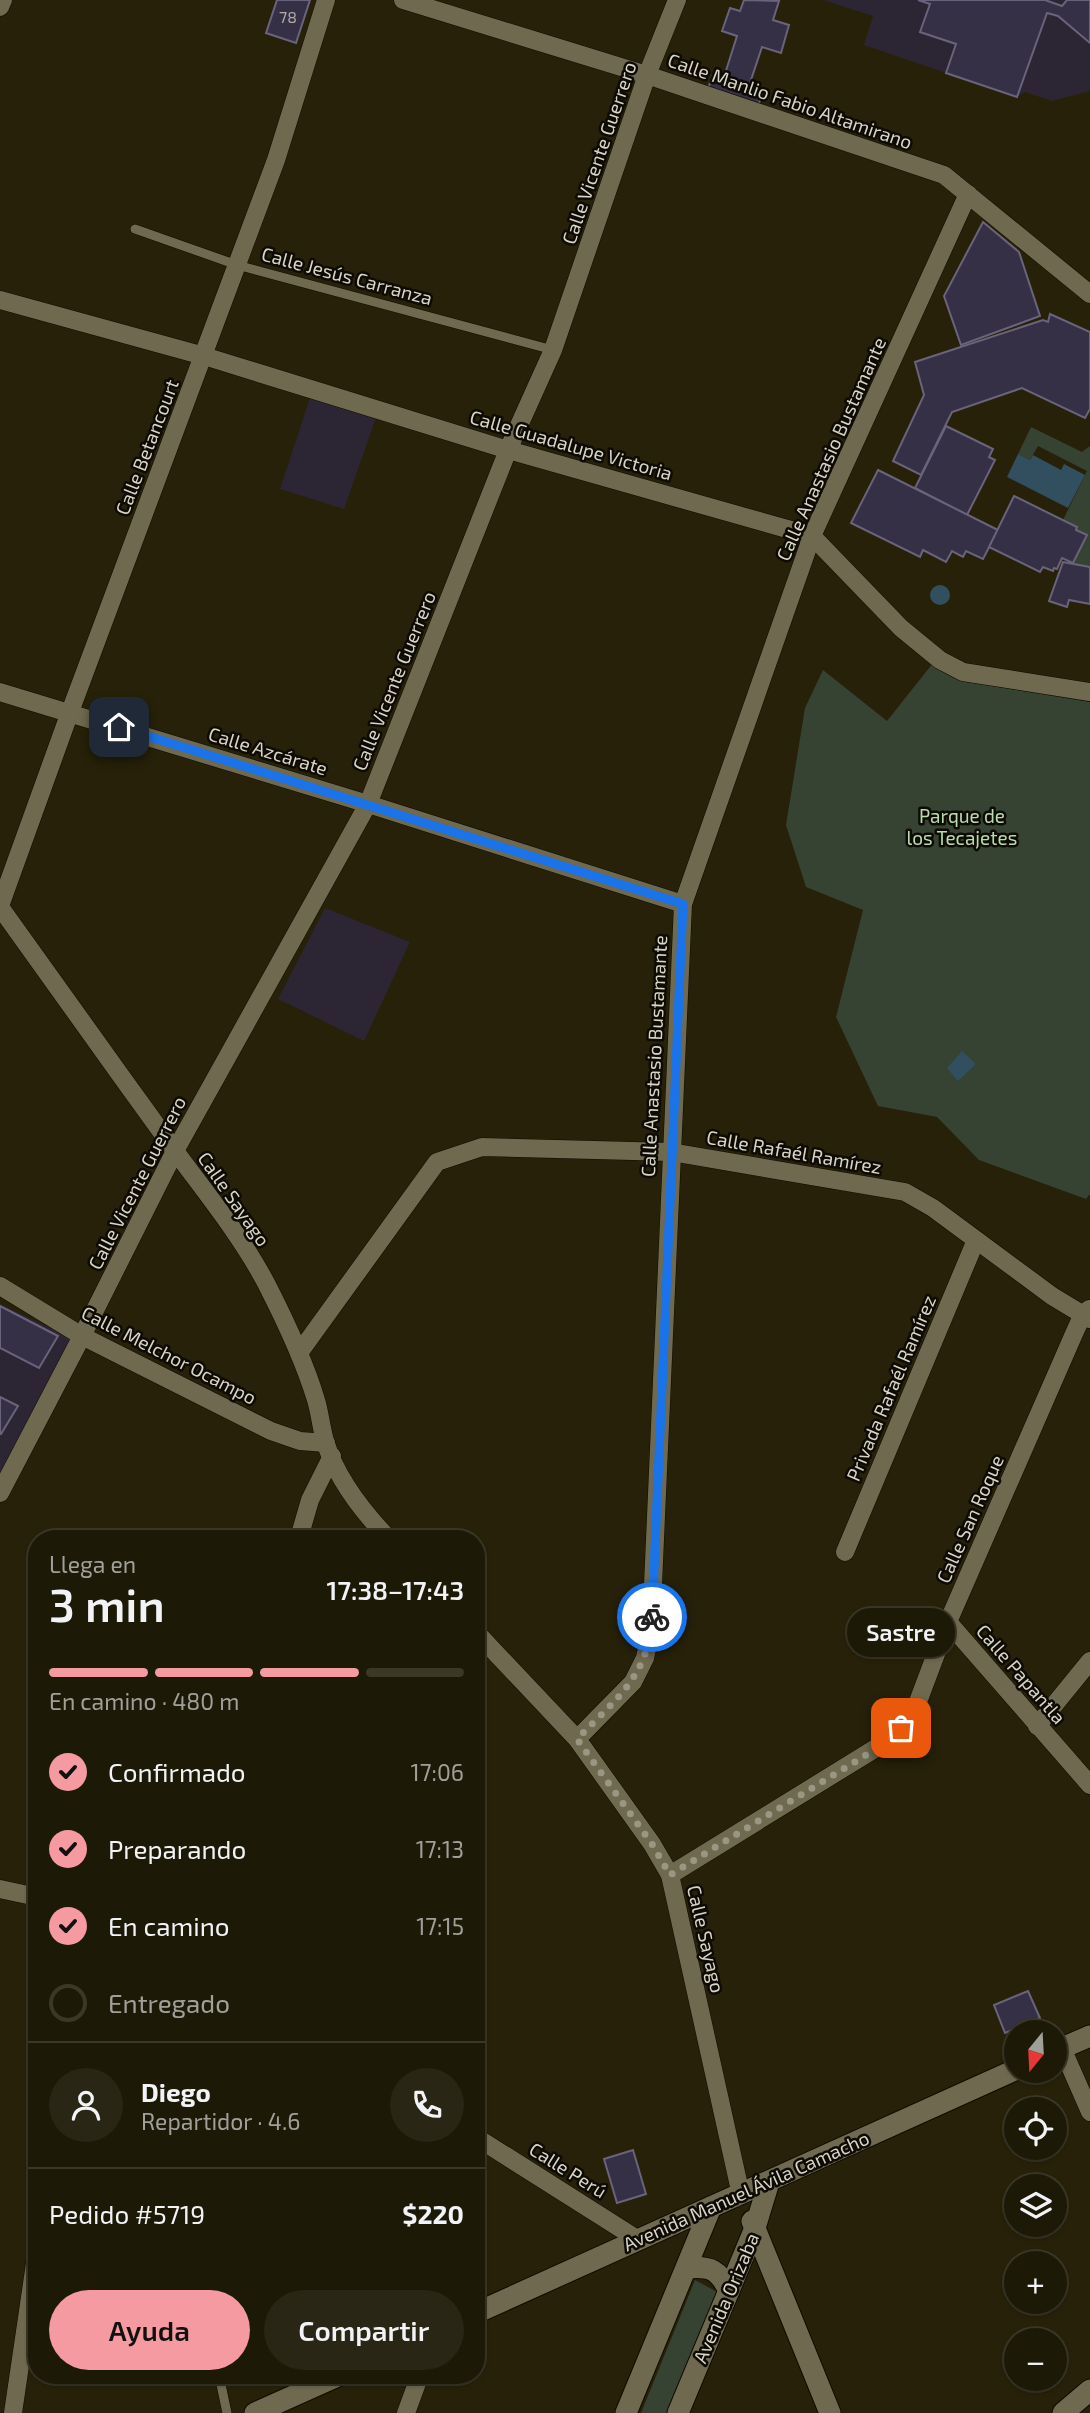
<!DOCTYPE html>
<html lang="es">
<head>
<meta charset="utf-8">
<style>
  body { margin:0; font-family:"Exo 2",sans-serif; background:#2a2615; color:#f1f3f6; height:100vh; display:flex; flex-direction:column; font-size:26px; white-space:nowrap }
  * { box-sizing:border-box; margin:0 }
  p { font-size:23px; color:#a0a09b }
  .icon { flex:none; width:38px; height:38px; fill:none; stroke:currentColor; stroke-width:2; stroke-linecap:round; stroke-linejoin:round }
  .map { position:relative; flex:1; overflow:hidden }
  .side { position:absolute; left:28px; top:1530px; width:457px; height:854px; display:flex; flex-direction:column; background:#1d1907; border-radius:28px; box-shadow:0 2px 5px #0004,0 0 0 2px #3b3828 }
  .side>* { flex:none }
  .needle { width:46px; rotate:198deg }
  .buttons { position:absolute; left:1004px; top:2020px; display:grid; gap:14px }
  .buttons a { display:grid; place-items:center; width:63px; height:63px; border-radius:50%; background:#1d1907; box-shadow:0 2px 5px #0004,0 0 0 2px #3b3828; font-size:35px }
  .pin { position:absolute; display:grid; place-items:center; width:60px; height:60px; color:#fff; margin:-30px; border-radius:14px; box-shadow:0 4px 10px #0006 }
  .courier { position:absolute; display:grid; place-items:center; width:70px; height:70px; margin:-35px; border:5px solid #1a73e8; border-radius:50%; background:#fff; color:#222; box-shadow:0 2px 9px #0007 }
  .bubble { position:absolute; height:49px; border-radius:24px; background:#1d1907; box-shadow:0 2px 5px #0004,0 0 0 2px #3b3828; font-size:23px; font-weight:600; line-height:49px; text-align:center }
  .head em { font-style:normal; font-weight:600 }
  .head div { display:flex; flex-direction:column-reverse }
  .head { display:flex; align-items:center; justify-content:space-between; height:119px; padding:0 21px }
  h1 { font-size:46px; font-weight:600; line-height:52px }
  .bar { display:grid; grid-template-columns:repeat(4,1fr); gap:10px 7px; align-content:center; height:84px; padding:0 21px }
  .bar i { height:9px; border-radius:5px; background:#3b3828 }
  .bar .active { background:#f49aa0 }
  .bar p { grid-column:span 4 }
  .line { display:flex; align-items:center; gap:18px; padding:0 21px; border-top:2px solid #3b3828 }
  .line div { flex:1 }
  .round { display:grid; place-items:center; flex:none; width:74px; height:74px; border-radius:37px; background:#2a2615 }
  ol { padding:0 21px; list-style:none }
  li { display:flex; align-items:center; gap:21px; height:77px }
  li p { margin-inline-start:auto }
  li .icon { padding:7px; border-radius:50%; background:#f49aa0; color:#111; stroke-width:4 }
  li:last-child { color:#a0a09b }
  li i { width:38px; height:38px; border:4px solid #3b3828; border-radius:50% }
  .cta { display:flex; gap:14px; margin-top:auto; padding:14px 21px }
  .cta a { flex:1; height:80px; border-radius:42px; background:#f49aa0; color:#111; font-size:28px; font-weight:600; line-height:80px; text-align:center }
  .cta a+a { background:#2a2615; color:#f1f3f6 }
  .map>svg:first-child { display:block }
</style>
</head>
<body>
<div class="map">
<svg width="1090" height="2413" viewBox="0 0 1090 2413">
  <rect width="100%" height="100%" fill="#272109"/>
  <g fill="#2c2534">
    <polygon points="823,0 1090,0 1090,91 1052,101 1025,92 1017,97 864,45 873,16"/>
    <polygon points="312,392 378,412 344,509 280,489"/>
    <polygon points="325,908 410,942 364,1041 278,999"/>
    <polygon points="0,1304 73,1339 3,1474 0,1474"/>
  </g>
  <g fill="#364332">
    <polygon points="1031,427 1082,452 1090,446 1090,567 1076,565 1073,563 1086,536 1076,530 1077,527 1063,520 1087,471 1038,446 1030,460 1018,454"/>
    <polygon points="933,663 946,674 961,681 1090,702 1090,1194 1086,1199 979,1160 937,1117 878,1106 836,1017 863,910 806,887 786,825 805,708 823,670 887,721"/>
    <polygon points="695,2280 719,2293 669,2413 641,2413"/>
  </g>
  <g fill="#314f5f">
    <polygon points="1018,454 1030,460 1033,455 1061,470 1064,464 1085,475 1068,508 1007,477"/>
    <circle cx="940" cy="595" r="10"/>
    <polygon points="962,1051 976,1064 958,1081 947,1068"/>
  </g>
  <g fill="#363047" stroke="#69637b" stroke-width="2">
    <polygon points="277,0 310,0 296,43 266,33"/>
    <polygon points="744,0 779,1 773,20 789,25 781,53 762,47 749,86 763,91 758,106 708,89 712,76 723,80 737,36 722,31 730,8 740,11"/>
    <polygon points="918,0 1045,0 1062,6 1067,0 1090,0 1090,43 1058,16 1047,13 1017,97 946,73 956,44 920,32 930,4"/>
    <polygon points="983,222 1019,252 1040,316 961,345 944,296"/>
    <polygon points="1050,314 1090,332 1090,409 1085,418 1022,388 952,412 921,475 893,461 924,395 915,362 1043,320 1048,322"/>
    <polygon points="946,426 993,449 989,457 995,460 967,515 915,488"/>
    <polygon points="878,470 998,530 983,559 966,551 963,557 952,551 946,562 923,550 920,557 851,523"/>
    <polygon points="1014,496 1077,527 1076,530 1087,535 1073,563 1062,558 1057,569 1054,568 1053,571 1043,567 1040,572 989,547"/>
    <polygon points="1063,562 1090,567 1090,604 1069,600 1067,607 1049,601"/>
    <polygon points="0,1306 58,1336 39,1368 0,1348"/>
    <polygon points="0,1397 18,1406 1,1434 0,1434"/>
    <polygon points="1028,1991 1040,2018 1005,2033 994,2005"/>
    <polygon points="633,2150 646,2194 617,2203 604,2159"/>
  </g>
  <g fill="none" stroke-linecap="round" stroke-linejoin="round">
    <defs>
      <g id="lane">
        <polyline points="135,229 237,265 553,350"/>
        <polyline points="219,2375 227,2413"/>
      </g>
      <g id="street">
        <polyline points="403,0 647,75 944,175 1090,294"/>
        <polyline points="0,7 3,0"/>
        <polyline points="0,300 204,356 508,450 812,536 901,628 940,660 963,672 1090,692"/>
        <polyline points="0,692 368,804 683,904"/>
        <polyline points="0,906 70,712 276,160 326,0"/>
        <path d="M0 907C58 988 115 1068 173 1148 205 1192 240 1234 266 1283 285 1320 304 1360 316 1400 320 1413 321 1427 325 1441 336 1477 362 1511 388 1538"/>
        <polyline points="0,1286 82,1336 271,1431 300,1441 326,1443"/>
        <polyline points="299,1353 437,1162 482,1147 671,1152 905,1192 933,1208 1052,1296 1090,1319"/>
        <polyline points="0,1493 82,1336 175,1151 368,804 508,450 553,350 647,75 677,0"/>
        <polyline points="299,1538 310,1500 332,1456"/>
        <polyline points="845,1552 976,1240"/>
        <polyline points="948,1622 1090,1785"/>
        <polyline points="476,1632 577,1739 652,1844 670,1875 741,2195"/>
        <polyline points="1037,1726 1090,1661"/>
        <polyline points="577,1739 633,1682 645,1658 651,1630 683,904 812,536 968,194"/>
        <polyline points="670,1875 889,1740 913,1715 948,1622 1073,1336 1082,1316 1089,1309"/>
        <polyline points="0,1889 37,1897"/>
        <polyline points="1062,2048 1090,2112"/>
        <polyline points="476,2137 637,2239"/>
        <polyline points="13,2413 37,2250"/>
        <polyline points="406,2413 420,2375"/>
      </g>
      <g id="secondary">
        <polyline points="1055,2051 1090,2036"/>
        <polyline points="752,2221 830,2413"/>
        <path d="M688 2268C711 2266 719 2270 729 2291"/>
        <polyline points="476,2313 1017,2069"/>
        <polyline points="255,2413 340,2375"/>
        <polyline points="626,2413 711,2207"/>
        <polyline points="678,2413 755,2228 769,2182"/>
        <polyline points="1063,2413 1090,2390"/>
      </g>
    </defs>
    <use href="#lane" stroke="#100a00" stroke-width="10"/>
    <use href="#street" stroke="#100a00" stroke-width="19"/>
    <use href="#secondary" stroke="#100a00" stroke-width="23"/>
    <use href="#lane" stroke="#6f694f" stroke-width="9"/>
    <use href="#street" stroke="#6f694f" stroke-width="18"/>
    <use href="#secondary" stroke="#6f694f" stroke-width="21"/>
  </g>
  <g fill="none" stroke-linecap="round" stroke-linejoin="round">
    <path stroke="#9a9684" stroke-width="7" stroke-dasharray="0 12.6" d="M652 1617C649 1676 616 1699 577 1739L652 1844 670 1875 889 1741 901 1728"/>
    <polyline stroke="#1a73e8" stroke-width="9" points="119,727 683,904 652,1617"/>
  </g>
  <g text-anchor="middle" stroke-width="5" stroke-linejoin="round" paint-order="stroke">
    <g font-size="16" fill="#b0aca7">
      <text x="288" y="23">78</text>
    </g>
    <g font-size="19" fill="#d8d5c7" stroke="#0d0b03">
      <text transform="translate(790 101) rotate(19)" y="7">Calle Manlio Fabio Altamirano</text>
      <text transform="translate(599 153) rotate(-71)" y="7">Calle Vicente Guerrero</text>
      <text transform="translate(347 276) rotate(15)" y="7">Calle Jesús Carranza</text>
      <text transform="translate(571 445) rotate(16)" y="7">Calle Guadalupe Victoria</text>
      <text transform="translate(147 447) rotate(-69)" y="7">Calle Betancourt</text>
      <text transform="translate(831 449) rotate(-66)" y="7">Calle Anastasio Bustamante</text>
      <text transform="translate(394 681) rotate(-68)" y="7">Calle Vicente Guerrero</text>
      <text transform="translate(268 751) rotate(17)" y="7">Calle Azcárate</text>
      <text transform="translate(654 1056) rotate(-87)" y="7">Calle Anastasio Bustamante</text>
      <text transform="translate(794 1152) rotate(10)" y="7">Calle Rafaél Ramírez</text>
      <text transform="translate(137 1183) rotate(-63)" y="7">Calle Vicente Guerrero</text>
      <text transform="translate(234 1199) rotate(55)" y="7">Calle Sayago</text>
      <text transform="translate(169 1355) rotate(27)" y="7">Calle Melchor Ocampo</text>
      <text transform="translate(891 1388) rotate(-67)" y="7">Privada Rafaél Ramírez</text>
      <text transform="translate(970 1519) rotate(-66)" y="7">Calle San Roque</text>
      <text transform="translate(1021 1674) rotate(49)" y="7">Calle Papantla</text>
      <text transform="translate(706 1939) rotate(77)" y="7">Calle Sayago</text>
      <text transform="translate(568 2170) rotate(32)" y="7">Calle Perú</text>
      <text transform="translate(746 2191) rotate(-24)" y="7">Avenida Manuel Ávila Camacho</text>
      <text transform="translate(726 2298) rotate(-67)" y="7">Avenida Orizaba</text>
    </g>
    <g font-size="19" fill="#b8dcad" stroke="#0d0b03">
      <text x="962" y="823">Parque de<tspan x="962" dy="22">los Tecajetes</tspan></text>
    </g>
  </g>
</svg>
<div class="buttons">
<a><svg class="needle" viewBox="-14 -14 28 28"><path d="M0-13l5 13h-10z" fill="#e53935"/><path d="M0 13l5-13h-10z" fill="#a0a09b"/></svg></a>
<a><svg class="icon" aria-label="locate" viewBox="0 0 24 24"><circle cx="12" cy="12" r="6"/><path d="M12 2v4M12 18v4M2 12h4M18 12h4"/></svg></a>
<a><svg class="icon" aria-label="layers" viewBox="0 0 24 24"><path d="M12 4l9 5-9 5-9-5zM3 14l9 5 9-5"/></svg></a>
<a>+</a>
<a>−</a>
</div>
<div class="pin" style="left:901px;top:1728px;background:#ea580c"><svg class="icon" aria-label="bag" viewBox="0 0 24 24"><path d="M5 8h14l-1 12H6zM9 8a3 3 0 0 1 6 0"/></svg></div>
<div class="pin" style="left:119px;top:727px;background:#1f2937"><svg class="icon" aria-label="home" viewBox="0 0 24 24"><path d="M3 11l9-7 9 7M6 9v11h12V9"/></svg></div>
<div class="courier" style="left:652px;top:1617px"><svg class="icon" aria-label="bike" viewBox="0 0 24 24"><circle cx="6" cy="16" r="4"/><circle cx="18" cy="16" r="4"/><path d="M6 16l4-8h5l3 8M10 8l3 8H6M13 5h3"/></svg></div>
<div class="bubble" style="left:847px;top:1608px;width:108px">Sastre</div>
<section class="side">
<div class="head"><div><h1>3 min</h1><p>Llega en</p></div><em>17:38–17:43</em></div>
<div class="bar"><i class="active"></i><i class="active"></i><i class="active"></i><i></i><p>En camino · 480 m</p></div>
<ol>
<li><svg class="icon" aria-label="check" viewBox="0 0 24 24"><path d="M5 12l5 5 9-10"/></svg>Confirmado<p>17:06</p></li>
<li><svg class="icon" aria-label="check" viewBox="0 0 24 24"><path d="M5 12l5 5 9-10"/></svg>Preparando<p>17:13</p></li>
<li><svg class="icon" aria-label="check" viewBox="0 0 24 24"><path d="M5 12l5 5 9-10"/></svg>En camino<p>17:15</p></li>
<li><i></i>Entregado</li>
</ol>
<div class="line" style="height:126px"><a class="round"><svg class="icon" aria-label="person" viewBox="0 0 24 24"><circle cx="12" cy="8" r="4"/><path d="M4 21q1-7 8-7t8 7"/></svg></a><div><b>Diego</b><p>Repartidor · 4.6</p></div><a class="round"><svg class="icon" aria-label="phone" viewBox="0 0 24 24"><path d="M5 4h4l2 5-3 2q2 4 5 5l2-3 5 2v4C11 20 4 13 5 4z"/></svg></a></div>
<div class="line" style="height:91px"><div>Pedido #5719</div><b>$220</b></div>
<div class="cta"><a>Ayuda</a><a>Compartir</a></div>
</section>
</div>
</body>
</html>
